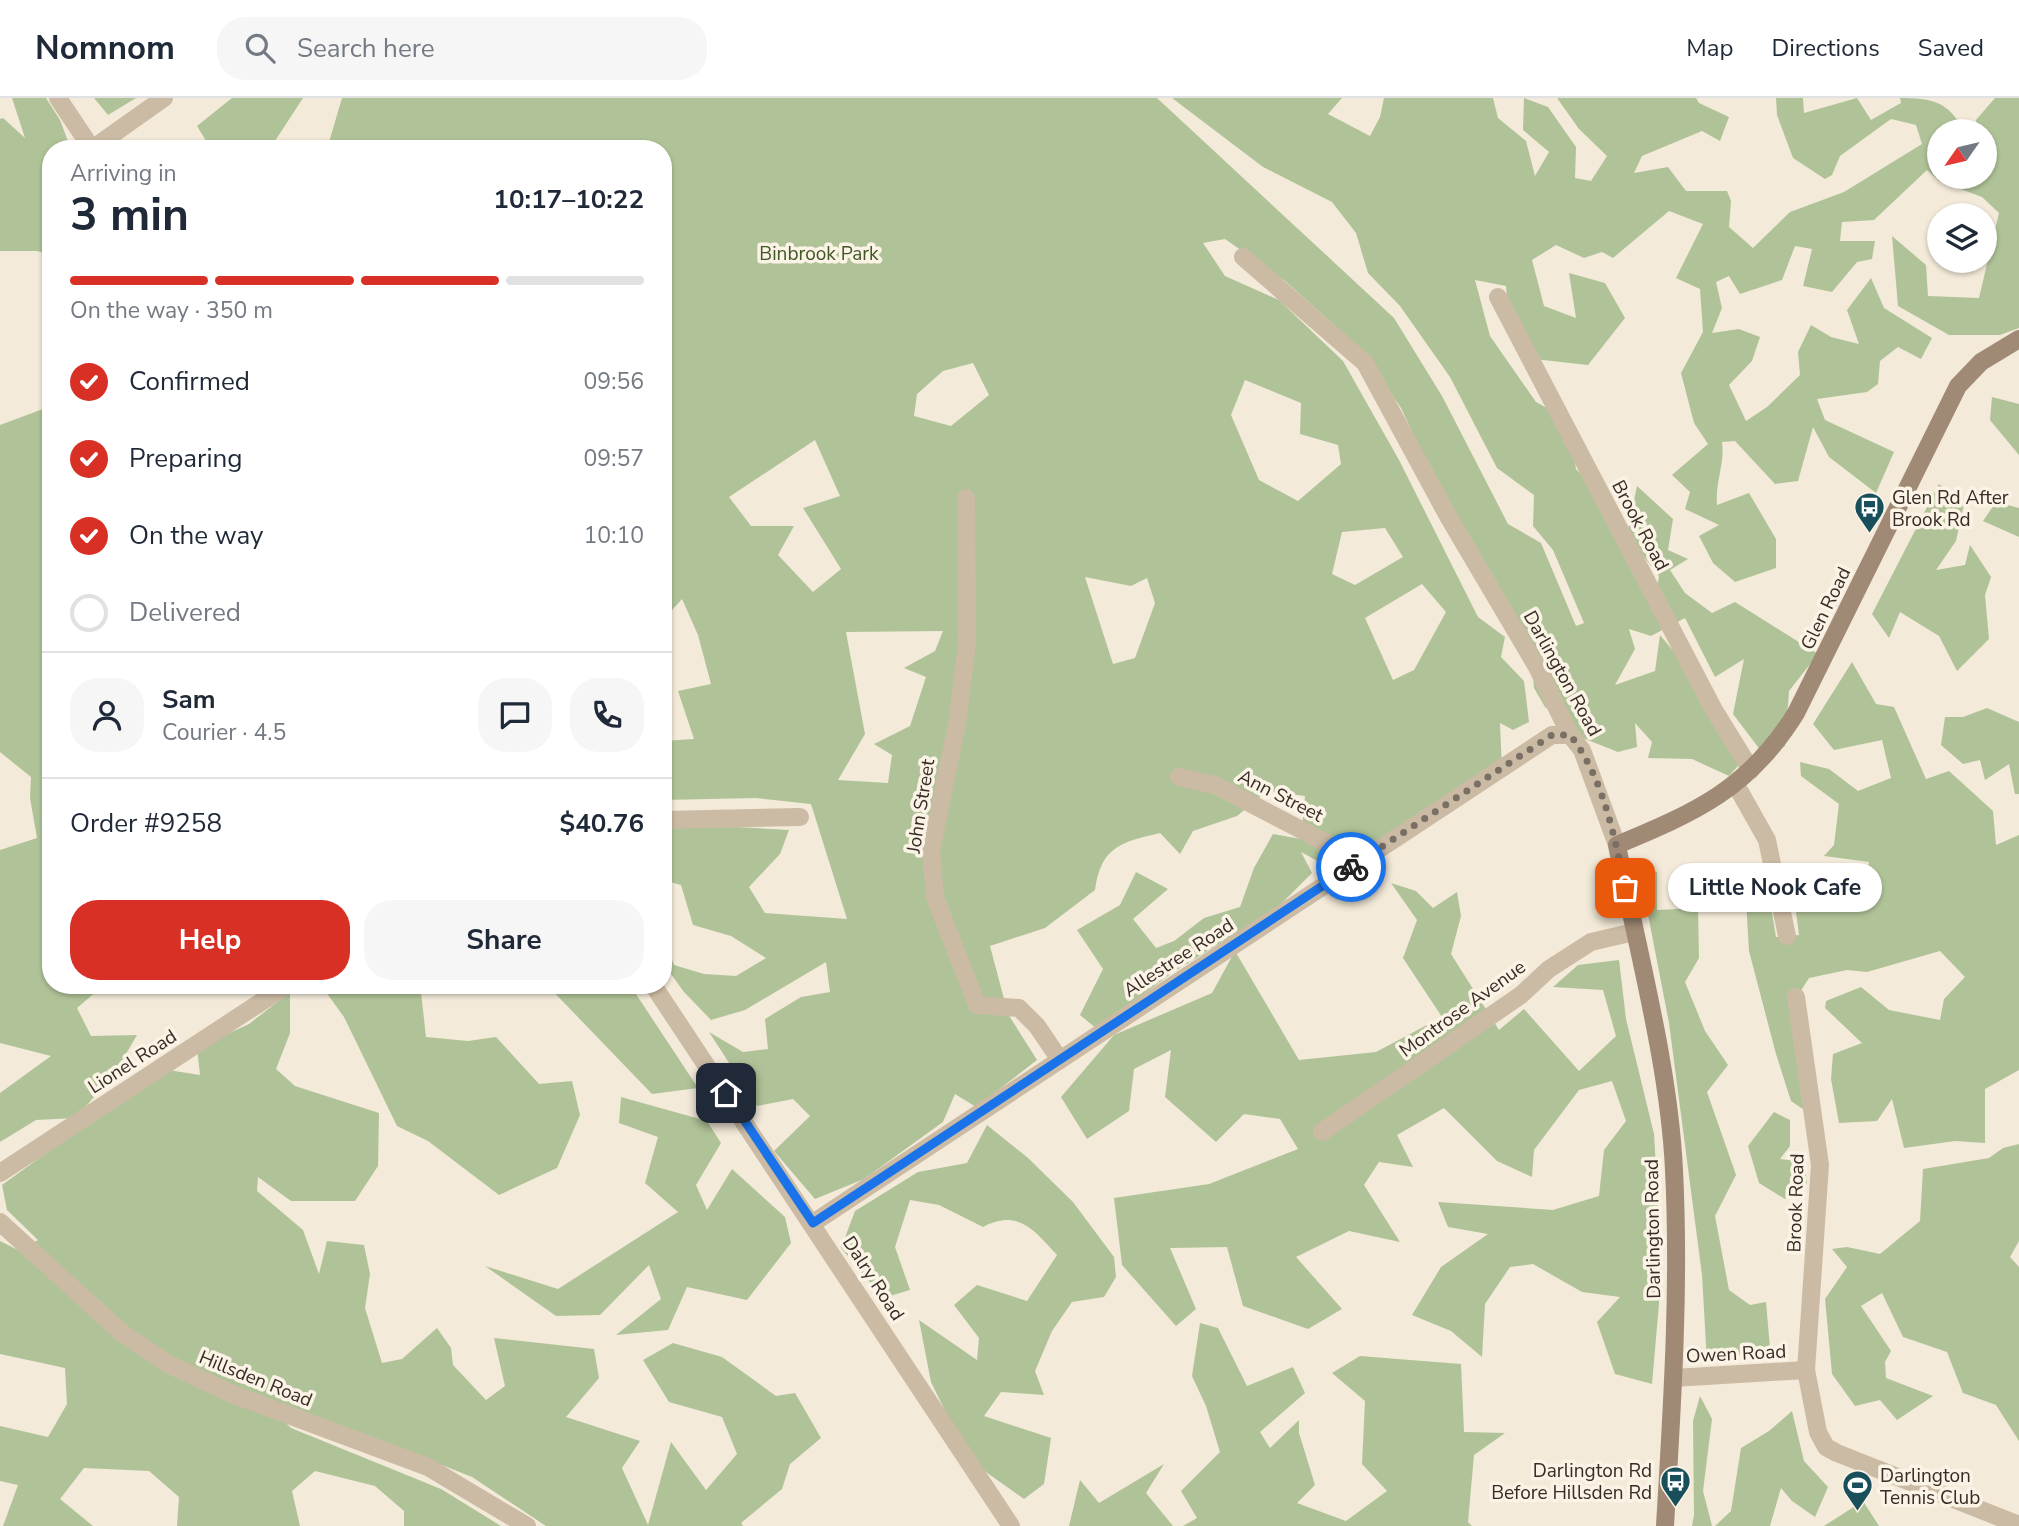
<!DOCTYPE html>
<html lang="en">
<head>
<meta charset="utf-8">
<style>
  body { margin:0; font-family:"Nunito Sans",sans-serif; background:#f6f6f7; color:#1f2937; height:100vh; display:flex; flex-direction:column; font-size:26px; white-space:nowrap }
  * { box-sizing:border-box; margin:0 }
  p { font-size:23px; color:#747a83 }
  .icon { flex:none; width:38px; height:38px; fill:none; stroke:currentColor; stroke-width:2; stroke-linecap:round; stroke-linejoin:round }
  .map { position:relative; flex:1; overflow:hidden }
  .panel { position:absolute; left:42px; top:42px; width:630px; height:854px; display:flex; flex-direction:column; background:#fff; border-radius:28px; box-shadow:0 2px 5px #0004 }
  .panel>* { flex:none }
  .needle { width:46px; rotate:236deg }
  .fabs { position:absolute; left:1927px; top:21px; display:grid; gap:14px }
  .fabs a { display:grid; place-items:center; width:70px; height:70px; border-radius:50%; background:#fff; box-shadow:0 2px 5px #0004; font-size:35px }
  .pin { position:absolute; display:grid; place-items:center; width:60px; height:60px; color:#fff; margin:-30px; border-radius:14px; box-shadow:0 4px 10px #0006 }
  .courier { position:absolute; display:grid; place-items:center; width:70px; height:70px; margin:-35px; border:5px solid #1a73e8; border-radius:50%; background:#fff; color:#222; box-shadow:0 2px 9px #0007 }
  .bubble { position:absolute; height:49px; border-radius:24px; background:#fff; box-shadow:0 2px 5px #0004; font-size:23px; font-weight:700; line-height:49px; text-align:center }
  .headline em { font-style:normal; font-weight:700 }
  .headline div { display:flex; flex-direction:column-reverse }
  .headline { display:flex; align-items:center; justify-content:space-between; height:119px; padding:0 28px }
  h1 { font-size:46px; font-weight:700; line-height:52px }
  .bar { display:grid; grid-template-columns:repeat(4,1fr); gap:10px 7px; align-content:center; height:84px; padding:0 28px }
  .bar i { height:9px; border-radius:5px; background:#e0e1e3 }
  .bar .selected { background:#d93025 }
  .bar p { grid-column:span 4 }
  .line { display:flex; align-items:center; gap:18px; padding:0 28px; border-top:2px solid #e0e1e3 }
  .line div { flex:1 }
  .round { display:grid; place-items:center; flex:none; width:74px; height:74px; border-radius:28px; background:#f6f6f7 }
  ol { padding:0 28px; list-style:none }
  li { display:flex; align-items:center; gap:21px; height:77px }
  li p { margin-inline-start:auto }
  li .icon { padding:7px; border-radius:50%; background:#d93025; color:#fff; stroke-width:4 }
  li:last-child { color:#747a83 }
  li i { width:38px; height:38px; border:4px solid #e0e1e3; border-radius:50% }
  .primary-button { display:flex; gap:14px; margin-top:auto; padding:14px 28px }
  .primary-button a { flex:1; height:80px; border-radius:28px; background:#d93025; color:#fff; font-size:28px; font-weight:700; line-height:80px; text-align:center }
  .primary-button a+a { background:#f6f6f7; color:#1f2937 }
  header { display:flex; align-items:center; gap:42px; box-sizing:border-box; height:98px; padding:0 35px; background:#fff; border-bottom:2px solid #e0e1e3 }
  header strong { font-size:33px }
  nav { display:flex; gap:38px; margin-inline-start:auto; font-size:24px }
  .search { width:490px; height:63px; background:#f6f6f7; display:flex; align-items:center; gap:18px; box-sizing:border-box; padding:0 24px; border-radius:28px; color:#747a83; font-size:26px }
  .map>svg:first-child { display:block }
</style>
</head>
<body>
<header>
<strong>Nomnom</strong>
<div class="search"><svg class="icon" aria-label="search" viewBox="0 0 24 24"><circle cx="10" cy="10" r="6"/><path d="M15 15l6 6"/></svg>Search here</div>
<nav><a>Map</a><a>Directions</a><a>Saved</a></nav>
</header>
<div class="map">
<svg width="2019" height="1428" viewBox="0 0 2019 1428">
  <rect width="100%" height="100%" fill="#f3ead9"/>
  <g fill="#b0c398" fill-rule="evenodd">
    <polygon points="12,0 46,0 60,22 71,51 51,51 51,157 37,153 0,153 0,21 3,20 25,40"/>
    <polygon points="94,0 136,0 108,17"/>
    <polygon points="232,0 303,0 273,46 276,51 211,51 197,28"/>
    <path d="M342 0H1157L1394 220 1442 298 1508 426 1541 445 1576 528 1584 525 1553 452 1533 428 1534 397 1497 370 1450 279 1400 208 1368 175 1356 135 1332 104 1263 69 1172 0H1342L1328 16 1370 38 1380 19 1384 0H1493L1498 20 1526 43 1535 78 1549 54 1523 32 1524 0 1548 9 1576 49 1575 80 1591 83 1607 58 1579 31 1557 0H1696L1699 5 1729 19 1720 43 1702 33 1642 58 1634 75 1668 69 1686 93H1727L1731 103 1729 129 1753 150 1790 114 1844 94 1922 46 1916 27 1891 21 1840 58 1832 77 1825 81 1793 60 1777 17 1776 0H1803L1804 15 1857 0 1871 22 1901 5 1900 0C1930 0 1950 3 1963 33H1939V79H1984V33H1978L1976 22 1995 0H2019V230L2000 237H1949L1898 208 1892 138 1926 167 1928 198 1979 200 1999 115 1982 99 1939 83 1927 72 1874 122 1842 124 1840 143H1875L1872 161 1857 164 1832 194 1803 188 1812 151 1795 148 1782 182 1740 196 1729 178 1716 184 1722 210 1712 235 1739 231 1760 239 1752 263 1729 287 1746 323 1767 309 1800 277 1798 254 1811 227 1831 239 1859 246 1847 212 1871 180 1884 210 1932 240 1921 261 1898 249 1880 263 1878 286 1867 294 1817 301 1825 322 1894 354 1876 395 1829 359 1813 329 1798 383 1775 386 1735 343 1722 344C1725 366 1715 384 1717 407L1749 395 1776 441V470L1735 484 1713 465 1699 438 1719 427 1685 411 1690 394 1672 377 1708 346 1694 325 1681 275 1703 234 1700 191 1676 180 1703 126 1669 113 1613 160 1602 154 1584 160 1556 147 1532 162 1544 208 1576 220 1569 175 1605 185 1625 220 1588 267 1525 260 1510 236 1506 188 1475 182 1490 238 1536 304 1569 322 1576 371 1609 405 1630 471 1655 502 1659 478 1627 437 1637 388 1673 421 1668 452 1688 461 1670 472 1685 495 1712 515 1735 504 1818 556 1789 593 1785 648 1764 657 1733 616 1744 561 1715 579 1685 520 1651 538 1629 531 1635 551 1615 587 1655 573 1660 537 1701 586 1738 668 1729 678 1692 661 1648 660 1652 644 1635 625 1637 649 1618 654 1585 641 1545 609 1534 590 1531 553 1455 426 1401 310 1360 250 1285 183 1225 141 1203 145 1225 178 1279 202 1343 263 1399 362 1478 519 1505 539 1501 559 1524 583 1529 624 1513 632 1500 625 1502 670 1358 761 1352 746 1336 773 1301 754 1312 775 1277 810 1172 875 1097 931 1080 917 1103 871 1077 832 1120 807 1136 774 1168 791 1133 821 1156 850 1174 843 1204 820 1240 809 1254 770 1273 736 1301 741 1305 698 1267 693 1237 718 1193 733 1180 756 1160 735C1122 744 1101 748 1095 792L1045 830 990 848 1008 916 1037 962 976 1009 955 996 943 1024 864 1081 815 1101 774 1053 810 1018 793 1001 757 1008 709 934 743 954 768 951 765 921 801 899 830 894 826 864 745 912 711 922 684 894 663 865V838L674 867 704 876 736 878 766 860 731 838 693 827 681 787 663 782V725L789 732 780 756 749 789 765 815 847 821 811 706 756 700 663 702V643L694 641 678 593 711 586 698 537 682 501 663 522V51H327ZM973 265 989 297 951 328 914 318 917 296 943 273ZM1245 282 1301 305 1300 336 1338 347 1341 366 1298 403 1259 382 1231 317ZM815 342 840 398 803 410 841 471 813 494 778 457 794 428H751L729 399ZM1385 430 1403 459 1355 487 1332 476 1342 434ZM1085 479 1131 488 1147 480 1155 505 1135 560 1113 566ZM1422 486 1446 514 1414 572 1393 582 1365 520ZM943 533 935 553 904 570 926 579 910 628 874 646 892 657 888 685 838 682 865 636 846 534Z"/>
    <polygon points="1992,299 2019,306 2019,357 1990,322"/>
    <polygon points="51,308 51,887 104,887 77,910 91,938 137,937 116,973 76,1020 36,1022 0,1044 0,995 51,958 0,945 0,752 37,740 30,700 31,679 0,654 0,327"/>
    <polygon points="1939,386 1964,406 1956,443 1936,472 1965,467 1970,447 1991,479 1985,497 1989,541 1957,573 1939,538 1900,514 1889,540 1872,516"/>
    <polygon points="1996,404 2019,410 2019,439 1983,423"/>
    <polygon points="1852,564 1876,606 1894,609 1926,681 1949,673 1993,713 1996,747 2019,737 2019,972 1985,991 1985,1045 1955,1043 1904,1050 1892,1001 1877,1023 1839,1025 1831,981 1833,956 1862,945 1825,910 1826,903 1861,889 1889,912 1940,922 1944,901 1965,879 1940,853 1867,874 1847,872 1809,880 1795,902 1812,1017 1791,1003 1776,956 1749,853 1744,770 1765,773 1776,839 1799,837 1796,814 1805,764 1832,809 1864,796 1869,764 1824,758 1834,747 1839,706 1801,678 1800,664 1829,671 1858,693 1891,680 1882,642 1834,652 1813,626"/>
    <polygon points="1987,610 2019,624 2019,696 2015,696 2009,666 1985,682 1980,662 1963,666 1941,647 1945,619 1963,619"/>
    <polygon points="1638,765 1657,774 1657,812 1698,810 1699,860 1685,884 1705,933 1728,967 1707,994 1736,1077 1715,1118 1729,1192 1750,1207 1766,1204 1770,1250 1707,1264 1702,1177 1669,925"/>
    <polygon points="1391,785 1416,793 1433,810 1457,794 1461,818 1451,856 1499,932 1524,911 1579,973 1616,938 1603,892 1553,889 1578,867 1619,862 1626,921 1654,1036 1662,1171 1652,1286 1615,1276 1597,1224 1620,1199 1582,1194 1533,1166 1510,1169 1485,1206 1482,1259 1451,1233 1412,1217 1441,1169 1488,1136 1448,1129 1438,1104 1553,1112 1599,1098 1604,1052 1626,1023 1612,983 1579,992 1534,1052 1532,1079 1497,1063 1444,1010 1397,1037 1413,1069 1379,1064 1364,1087 1400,1144 1349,1133 1296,1159 1342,1211 1308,1231 1243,1208 1227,1149 1170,1150 1196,1211 1176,1228 1122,1167 1114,1100 1209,1086 1298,1051 1280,1021 1244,1016 1216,1044 1165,999 1171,952 1134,971 1129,1013 1087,1041 1061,999 1114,937 1212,895 1235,853 1299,962 1376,954 1442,919 1403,860 1417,822"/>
    <polygon points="330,887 425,887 421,894 426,939 468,943 496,939 539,986 572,983 580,1017 557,1070 499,1097 428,1043 397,1028 344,919 323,890"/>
    <polygon points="547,887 630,887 698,990 652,996"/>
    <polygon points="290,894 290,935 276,971 295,988 379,1015 378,1068 355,1103 291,1103 258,1079 257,1093 303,1132 319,1176 327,1143 364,1147 370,1176 365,1210 382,1265 402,1261 437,1230 451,1250 453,1267 486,1302 505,1288 494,1240 594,1251 599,1280 566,1319 640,1343 622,1370 648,1427 671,1344 706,1392 737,1356 722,1319 669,1304 643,1262 673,1245 722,1259 776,1298 795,1295 821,1340 790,1366 782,1391 741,1425 743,1428 546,1428 472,1379 399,1350 265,1304 291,1330 441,1391 501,1428 404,1428 404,1413 375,1388 315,1373 292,1393 300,1428 177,1428 179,1399 149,1373 84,1370 60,1401 93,1428 3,1428 18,1387 0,1383 0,1328 48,1339 67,1306 65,1270 0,1256 0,1143 20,1153 38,1142 7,1112 2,1087 162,971 200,977 197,950 249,926"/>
    <polygon points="621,999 707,1023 721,1045 696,1087 707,1112 732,1071 785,1119 791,1145 747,1202 687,1189 668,1232 616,1237 661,1201 649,1167 600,1217 556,1218 485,1168 558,1191 678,1114 645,1085 658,1039 619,1025"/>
    <polygon points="1774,1014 1790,1022 1790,1048 1780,1061 1804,1064 1807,1085 1785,1101 1759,1085 1748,1048"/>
    <path d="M987 1027 1028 1060 1073 1104 1114 1159 1116 1179 1104 1199 1072 1204 1052 1233 1035 1273 1044 1297 1001 1294 984 1318 1051 1340 1044 1386 1024 1401 969 1362 931 1284 919 1222 977 1262 979 1240 954 1207 977 1187 1027 1203 1057 1157C1035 1133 1018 1110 983 1129L939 1107 910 1102 895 1149 910 1192 883 1200 841 1150 855 1113 918 1074 967 1065Z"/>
    <polygon points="2019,1046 2019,1143 2010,1159 2019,1169 2019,1343 1996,1307 1963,1295 1947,1254 1903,1239 1882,1195 1861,1208 1891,1253 1885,1264 1886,1280 1933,1298 1897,1322 1880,1302 1855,1308 1832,1276 1825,1201 1847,1169 1832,1151 1847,1149 1880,1156 1920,1123 1923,1071 1989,1060 2003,1050"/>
    <polygon points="1200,1225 1218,1230 1247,1288 1293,1269 1305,1295 1260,1334 1270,1350 1299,1322 1299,1335 1315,1387 1297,1405 1346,1423 1387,1393 1362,1366 1365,1303 1332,1275 1360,1258 1461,1266 1464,1334 1505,1335 1474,1357 1468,1424 1472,1428 1183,1428 1197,1420 1181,1393 1220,1354 1206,1308 1192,1278"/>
    <polygon points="1700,1298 1712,1321 1703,1393 1712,1428 1692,1428 1694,1417 1693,1323"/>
    <polygon points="1792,1313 1804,1363 1828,1389 1815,1419 1792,1403 1781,1390 1770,1428 1715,1428 1731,1413 1741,1350 1769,1333"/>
    <polygon points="1164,1366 1146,1395 1173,1428 1069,1428 1080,1382 1099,1405"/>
    <polygon points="1863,1403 1879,1428 1824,1428"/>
  </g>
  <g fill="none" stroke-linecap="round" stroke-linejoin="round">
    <g stroke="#ccbba4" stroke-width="18">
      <polyline points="58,0 92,51 164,0"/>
      <polyline points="1243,159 1365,265 1449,420 1537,569 1570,637 1582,652 1617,747"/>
      <polyline points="1498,199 1714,612 1751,672"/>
      <polyline points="966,400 967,545 957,626 931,753 935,799 977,907 1019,910 1037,928 1060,962"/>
      <polyline points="1179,679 1215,687 1361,763"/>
      <polyline points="1736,687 1767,742 1787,838"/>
      <polyline points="663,722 800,719"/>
      <polyline points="653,887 1011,1428"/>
      <polyline points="1796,899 1820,1067 1806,1272 1818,1334 1826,1349 1837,1355 2019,1427"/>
      <polyline points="1322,1034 1521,897 1549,871 1591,844 1634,834"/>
      <polyline points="0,1075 287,887"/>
      <polyline points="0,1124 122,1235 170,1267 232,1296 428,1369 527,1428"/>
      <polyline points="813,1125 1552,637 1570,637"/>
      <polyline points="1674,1280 1806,1272"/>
    </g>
    <path stroke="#a08a75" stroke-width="18" d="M1665 1428C1672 1310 1680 1190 1674 1072 1669 966 1637 851 1617 747 1696 714 1749 691 1796 615L1958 288 1981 264 2019 241"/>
  </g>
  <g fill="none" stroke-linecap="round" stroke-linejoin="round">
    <path stroke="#796f65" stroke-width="7" stroke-dasharray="0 12.6" d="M1351 769 1552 637H1570C1603 678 1615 740 1625 790"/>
    <polyline stroke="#1a73e8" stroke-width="9" points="726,995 813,1125 1351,769"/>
  </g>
  <defs>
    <symbol id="bus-pin" viewBox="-11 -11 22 30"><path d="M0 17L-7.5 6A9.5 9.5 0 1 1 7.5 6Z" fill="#194f5b" stroke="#fbf3e5"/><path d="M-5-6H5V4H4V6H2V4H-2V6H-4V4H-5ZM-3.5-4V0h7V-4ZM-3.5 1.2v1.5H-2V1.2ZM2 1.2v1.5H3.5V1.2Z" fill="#fff"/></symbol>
    <symbol id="stadium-pin" viewBox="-11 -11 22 30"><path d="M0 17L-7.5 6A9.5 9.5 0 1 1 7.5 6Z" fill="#194f5b" stroke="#fbf3e5"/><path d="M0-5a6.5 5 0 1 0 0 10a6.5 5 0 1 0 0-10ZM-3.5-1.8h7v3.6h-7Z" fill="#fff"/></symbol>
  </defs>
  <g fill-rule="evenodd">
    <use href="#bus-pin" x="1852" y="392" width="35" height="47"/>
    <use href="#bus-pin" x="1658" y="1366" width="35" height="47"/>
    <use href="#stadium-pin" x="1840" y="1370" width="35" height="47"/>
  </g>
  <g text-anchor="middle" stroke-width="7" stroke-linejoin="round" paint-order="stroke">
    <g font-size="19" fill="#405728" stroke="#fbf3e5">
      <text x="819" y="162">Binbrook Park</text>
    </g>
    <g font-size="19" fill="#372d26" stroke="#fbf3e5" text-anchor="start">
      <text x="1892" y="406">Glen Rd After<tspan x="1892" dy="22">Brook Rd</tspan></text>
      <text x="1652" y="1379" text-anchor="end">Darlington Rd<tspan x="1652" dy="22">Before Hillsden Rd</tspan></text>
      <text x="1880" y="1384">Darlington<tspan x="1880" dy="22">Tennis Club</tspan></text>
    </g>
    <g font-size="19" fill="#372d26" stroke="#fbf3e5">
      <text transform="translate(1641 427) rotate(62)" y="7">Brook Road</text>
      <text transform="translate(1825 510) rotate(-64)" y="7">Glen Road</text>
      <text transform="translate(1563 575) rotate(61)" y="7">Darlington Road</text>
      <text transform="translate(1281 697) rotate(27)" y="7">Ann Street</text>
      <text transform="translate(920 708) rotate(-81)" y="7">John Street</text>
      <text transform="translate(1178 859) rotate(-33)" y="7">Allestree Road</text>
      <text transform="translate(1462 910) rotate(-36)" y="7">Montrose Avenue</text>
      <text transform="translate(132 963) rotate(-33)" y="7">Lionel Road</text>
      <text transform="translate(1795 1105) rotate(-88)" y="7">Brook Road</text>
      <text transform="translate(1652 1131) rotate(-91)" y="7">Darlington Road</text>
      <text transform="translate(874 1180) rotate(57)" y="7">Dalry Road</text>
      <text transform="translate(1736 1255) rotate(-3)" y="7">Owen Road</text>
      <text transform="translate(256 1280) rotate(22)" y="7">Hillsden Road</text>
    </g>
  </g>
</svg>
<div class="fabs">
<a><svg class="needle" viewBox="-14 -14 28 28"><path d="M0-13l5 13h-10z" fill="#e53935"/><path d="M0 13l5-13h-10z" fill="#747a83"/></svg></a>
<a><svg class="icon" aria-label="layers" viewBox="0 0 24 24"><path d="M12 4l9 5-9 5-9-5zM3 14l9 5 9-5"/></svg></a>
</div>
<div class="pin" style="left:1625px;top:790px;background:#ea580c"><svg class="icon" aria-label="bag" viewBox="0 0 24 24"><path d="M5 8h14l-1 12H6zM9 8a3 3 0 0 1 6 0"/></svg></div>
<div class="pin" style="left:726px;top:995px;background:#1f2937"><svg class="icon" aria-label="home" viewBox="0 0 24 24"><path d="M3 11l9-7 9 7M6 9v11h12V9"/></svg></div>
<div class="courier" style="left:1351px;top:769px"><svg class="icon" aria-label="bike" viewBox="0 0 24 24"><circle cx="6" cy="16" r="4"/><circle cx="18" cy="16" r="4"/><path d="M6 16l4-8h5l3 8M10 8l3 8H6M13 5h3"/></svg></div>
<div class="bubble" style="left:1668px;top:765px;width:214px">Little Nook Cafe</div>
<section class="panel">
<div class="headline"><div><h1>3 min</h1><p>Arriving in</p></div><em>10:17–10:22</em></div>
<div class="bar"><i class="selected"></i><i class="selected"></i><i class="selected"></i><i></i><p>On the way · 350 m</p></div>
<ol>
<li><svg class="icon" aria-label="check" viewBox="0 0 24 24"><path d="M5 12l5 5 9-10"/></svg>Confirmed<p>09:56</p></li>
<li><svg class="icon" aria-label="check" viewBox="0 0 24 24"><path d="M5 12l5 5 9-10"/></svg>Preparing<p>09:57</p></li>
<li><svg class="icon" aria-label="check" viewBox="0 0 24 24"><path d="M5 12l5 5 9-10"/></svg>On the way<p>10:10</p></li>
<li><i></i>Delivered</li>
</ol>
<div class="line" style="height:126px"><a class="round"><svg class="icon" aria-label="person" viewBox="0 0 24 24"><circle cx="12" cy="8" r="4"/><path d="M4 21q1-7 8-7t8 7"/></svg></a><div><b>Sam</b><p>Courier · 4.5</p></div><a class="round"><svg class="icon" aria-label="chat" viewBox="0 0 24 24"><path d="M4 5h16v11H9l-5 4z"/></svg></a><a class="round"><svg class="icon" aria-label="phone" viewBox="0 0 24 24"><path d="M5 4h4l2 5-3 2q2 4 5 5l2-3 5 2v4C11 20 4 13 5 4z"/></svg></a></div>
<div class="line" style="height:91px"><div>Order #9258</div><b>$40.76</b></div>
<div class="primary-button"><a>Help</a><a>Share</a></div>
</section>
</div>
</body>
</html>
